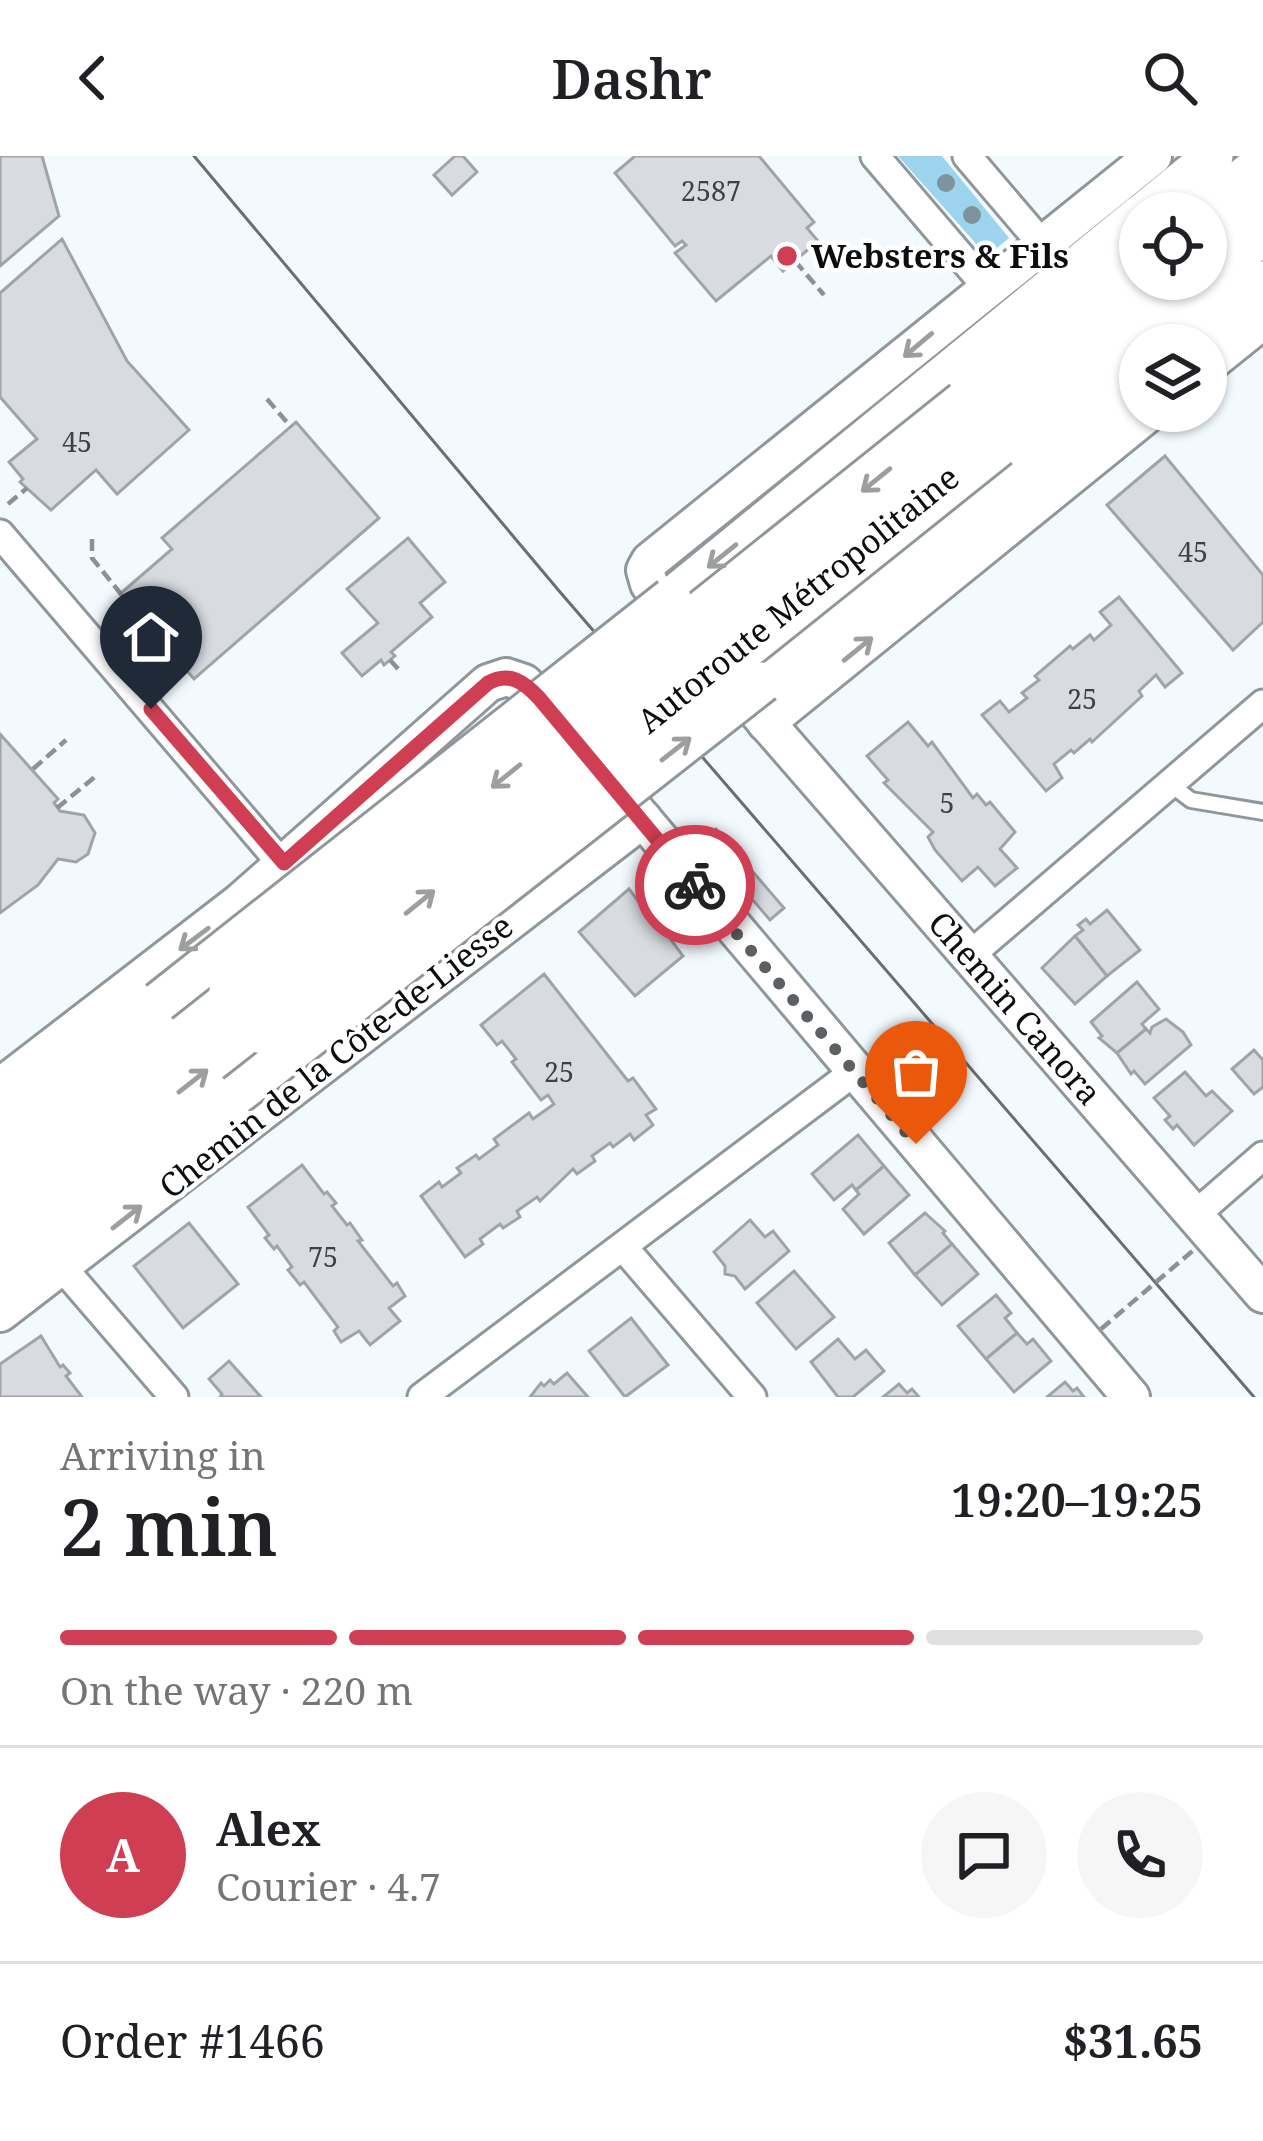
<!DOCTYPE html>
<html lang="en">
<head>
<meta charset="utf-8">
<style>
  body { margin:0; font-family:"Noto Serif",serif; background:#f6f6f6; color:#202124; height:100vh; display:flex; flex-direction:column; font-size:45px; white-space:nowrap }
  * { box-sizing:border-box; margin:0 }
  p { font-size:39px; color:#757577 }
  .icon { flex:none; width:66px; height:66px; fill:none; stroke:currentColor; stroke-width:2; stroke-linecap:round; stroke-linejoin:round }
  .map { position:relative; height:1241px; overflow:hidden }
  .drawer { display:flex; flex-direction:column; background:#fff; flex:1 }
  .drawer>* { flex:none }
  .tools { position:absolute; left:1119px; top:36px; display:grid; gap:24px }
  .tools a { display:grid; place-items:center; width:108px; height:108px; border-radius:50%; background:#fff; box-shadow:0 3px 9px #0004; font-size:60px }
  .pin { position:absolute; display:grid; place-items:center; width:102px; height:102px; color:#fff; margin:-123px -51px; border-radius:50% 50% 50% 0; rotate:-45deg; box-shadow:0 0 12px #0007 }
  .pin .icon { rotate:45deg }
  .courier { position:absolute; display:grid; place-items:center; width:120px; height:120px; margin:-60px; border:9px solid #cf3e52; border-radius:50%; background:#fff; color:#222; box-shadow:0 3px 15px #0007 }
  .summary em { font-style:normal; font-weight:600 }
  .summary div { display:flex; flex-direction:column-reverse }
  .summary { display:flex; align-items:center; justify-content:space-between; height:204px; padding:0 60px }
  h1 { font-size:78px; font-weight:600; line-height:90px }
  .bar { display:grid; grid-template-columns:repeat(4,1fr); gap:18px 12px; align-content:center; height:144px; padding:0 60px }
  .bar i { height:15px; border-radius:9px; background:#e0e0e0 }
  .bar .current { background:#cf3e52 }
  .bar p { grid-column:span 4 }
  .line { display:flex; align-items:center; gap:30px; padding:0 60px; border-top:3px solid #e0e0e0 }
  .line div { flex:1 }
  .round { display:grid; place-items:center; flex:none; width:126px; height:126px; border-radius:63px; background:#f6f6f6 }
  header { display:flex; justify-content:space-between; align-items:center; height:156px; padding:0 60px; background:#fff; font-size:54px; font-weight:600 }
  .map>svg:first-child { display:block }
</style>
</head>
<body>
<header><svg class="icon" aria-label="back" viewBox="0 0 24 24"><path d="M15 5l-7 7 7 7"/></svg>Dashr<svg class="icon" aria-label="search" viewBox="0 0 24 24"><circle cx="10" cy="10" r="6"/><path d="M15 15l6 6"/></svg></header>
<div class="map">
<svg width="1263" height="1241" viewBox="0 0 1263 1241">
  <rect width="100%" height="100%" fill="#f3fafd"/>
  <polygon fill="#9cd4ee" points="898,0 942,0 1009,82 987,100"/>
  <g fill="#d8dce1" stroke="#a0a4a9" stroke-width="3">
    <polygon points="0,0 42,0 59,60 0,110"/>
    <polygon points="455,0 463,0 477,16 452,39 434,19"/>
    <polygon points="759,0 814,66 807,72 818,85 783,115 771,100 716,145 675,97 686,89 682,85 675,90 615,17 635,0"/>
    <polygon points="62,83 127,205 189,274 117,338 96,314 51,354 20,326 23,323 9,306 37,283 0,241 0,137"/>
    <polygon points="296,266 379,362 194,523 120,438 172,393 162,382"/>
    <polygon points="1165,300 1263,419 1263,466 1233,494 1107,349"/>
    <polygon points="408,382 445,426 420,447 432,461 391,496 395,500 384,509 381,504 362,520 342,497 378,467 347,433"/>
    <polygon points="1119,441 1182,517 1165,531 1156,519 1139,535 1142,540 1092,586 1090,583 1074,597 1071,594 1054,608 1062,622 1046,635 982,559 1000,545 1009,556 1027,542 1022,537 1039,524 1035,520 1070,490 1073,493 1090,479 1094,484 1111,469 1100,456"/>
    <polygon points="908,566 928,590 932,586 973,642 977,638 986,649 990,646 1015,676 1000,693 1017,712 995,730 978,711 962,725 935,694 928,681 933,676 884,627 888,624 867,600"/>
    <polygon points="0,578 58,643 54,647 60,655 84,659 95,677 88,698 76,706 58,703 38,729 0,757"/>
    <polygon points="716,673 784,752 770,764 702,685"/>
    <polygon points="629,733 645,754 657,745 681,775 671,784 683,800 635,840 579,776"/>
    <polygon points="1107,754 1140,794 1107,820 1075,780 1083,774 1078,769 1086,763 1090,768"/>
    <polygon points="1075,780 1107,820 1075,848 1042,812"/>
    <polygon points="544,818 628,925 633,922 656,953 646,959 653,969 634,984 630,978 613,991 610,987 592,1000 595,1005 577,1018 573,1013 540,1045 537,1041 517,1055 520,1061 503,1072 500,1068 480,1083 483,1088 465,1101 421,1040 439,1026 442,1031 461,1017 457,1012 476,999 479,1003 498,989 494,983 529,957 533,963 554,948 548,939 541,944 512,906 516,903 502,885 497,889 481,869"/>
    <polygon points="1137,826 1159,853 1142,868 1146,873 1117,897 1099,882 1102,880 1091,866"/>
    <polygon points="1166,863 1183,876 1191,889 1145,928 1134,915 1131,918 1117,897 1146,873 1150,877 1152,871"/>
    <polygon points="1254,894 1263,904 1263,931 1254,938 1232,913"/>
    <polygon points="1185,916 1206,940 1212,935 1232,955 1194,989 1177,969 1173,973 1165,964 1170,960 1154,942"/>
    <polygon points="858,979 884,1010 856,1034 852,1029 834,1044 812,1018"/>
    <polygon points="302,1009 324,1038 327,1036 336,1047 332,1050 347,1069 350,1067 362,1084 358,1085 393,1130 397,1127 405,1140 389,1152 400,1165 370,1189 359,1175 341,1186 334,1175 338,1171 304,1126 300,1129 288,1114 292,1111 277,1090 274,1093 265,1082 269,1079 248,1051"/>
    <polygon points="884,1010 909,1039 864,1078 843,1053 859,1038 856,1034"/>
    <polygon points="925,1057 945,1075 943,1077 952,1088 915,1119 889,1087"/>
    <polygon points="750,1064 765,1081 773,1075 789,1095 745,1133 735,1120 725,1118 725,1110 714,1096"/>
    <polygon points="189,1067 238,1128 183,1172 134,1110"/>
    <polygon points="952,1088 978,1118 942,1149 915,1119"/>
    <polygon points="794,1115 834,1161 796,1193 757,1147"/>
    <polygon points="996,1139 1011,1157 1005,1162 1017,1177 986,1203 958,1170"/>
    <polygon points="631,1162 668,1209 625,1241 589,1195"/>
    <polygon points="1017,1177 1027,1188 1033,1183 1051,1205 1014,1236 986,1203"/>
    <polygon points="41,1180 60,1211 63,1209 70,1217 66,1220 82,1241 0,1241 0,1208"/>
    <polygon points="838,1183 855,1203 866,1194 884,1215 853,1241 838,1241 811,1206"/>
    <polygon points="229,1205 261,1241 220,1241 222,1238 209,1223"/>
    <polygon points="567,1217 588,1241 530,1241 541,1227 544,1230 550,1224 554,1228"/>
    <polygon points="1065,1226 1073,1235 1077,1232 1084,1241 1047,1241"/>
    <polygon points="899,1228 907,1237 912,1233 919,1241 883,1241"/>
  </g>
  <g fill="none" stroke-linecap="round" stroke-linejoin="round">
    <defs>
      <polyline id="service" points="1170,628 1191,644 1263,656"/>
      <g id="minor">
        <polyline points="875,0 987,131"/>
        <polyline points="967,0 1042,88"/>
        <polyline points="0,378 294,722"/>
        <polyline points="969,800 1263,548"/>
        <polyline points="1195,1059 1263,1000"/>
        <polyline points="624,1092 752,1241"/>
        <polyline points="62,1111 174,1241"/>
        <polyline points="422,1241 854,916"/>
      </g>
      <g id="tertiary">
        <polyline points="1206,210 1263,164"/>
        <polyline points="683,469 649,428 645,414 650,405 1153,0"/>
        <polyline points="726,520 1263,1138"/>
        <polyline points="766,567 1151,255"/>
        <polyline points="603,616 1131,1241"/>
        <polyline points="0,931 239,747 488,527 506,521 524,527 559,565"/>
        <polyline points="0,1157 643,663"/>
      </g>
      <g id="secondary">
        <polyline points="1143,57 1213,0"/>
        <polyline points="1183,189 1263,125"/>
        <polyline points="671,442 1140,59"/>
        <polyline points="763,526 1140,224"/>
        <polyline points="0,968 159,846"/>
        <polyline points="0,1120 236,939"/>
      </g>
      <g id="motorway">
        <polyline points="1206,59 1263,14"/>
        <polyline points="1206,117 1263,71"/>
        <polyline points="967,250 1140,112"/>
        <polyline points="995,286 1198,123"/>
        <polyline points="0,1017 235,835"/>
        <polyline points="0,1073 263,872"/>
      </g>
    </defs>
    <use href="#service" stroke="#90979a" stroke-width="20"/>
    <use href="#minor" stroke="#90979a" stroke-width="33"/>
    <use href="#tertiary" stroke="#90979a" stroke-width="42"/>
    <use href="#secondary" stroke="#90979a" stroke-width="45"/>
    <use href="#motorway" stroke="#90979a" stroke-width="57"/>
    <g stroke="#8c9193" stroke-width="4.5" stroke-dasharray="12 6" stroke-linecap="butt">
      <polyline points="795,105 824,139"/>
      <polyline points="267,243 291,271"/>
      <polyline points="8,348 27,332"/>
      <polyline points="92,383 92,402 129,448 108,465"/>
      <polyline points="390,504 400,515"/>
      <polyline points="33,613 66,584"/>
      <polyline points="57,652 96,620"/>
    </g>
    <use href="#service" stroke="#fff" stroke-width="14"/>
    <use href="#minor" stroke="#fff" stroke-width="27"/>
    <use href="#tertiary" stroke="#fff" stroke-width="36"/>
    <use href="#secondary" stroke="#fff" stroke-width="39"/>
    <use href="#motorway" stroke="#fff" stroke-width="51"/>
    <polyline stroke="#6a6e70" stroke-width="3" points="194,0 560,436 1254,1241"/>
    <defs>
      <g id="secondary-bridge">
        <polyline points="159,846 671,442"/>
        <polyline points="236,939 763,526"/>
      </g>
      <g id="motorway-bridge">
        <polyline points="235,835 967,250"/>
        <polyline points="263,872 995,286"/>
      </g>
    </defs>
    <use href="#secondary-bridge" stroke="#90979a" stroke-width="45" stroke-linecap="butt"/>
    <use href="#motorway-bridge" stroke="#90979a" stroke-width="57" stroke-linecap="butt"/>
    <polyline stroke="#8c9193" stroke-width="4.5" stroke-dasharray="12 6" stroke-linecap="butt" points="1101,1173 1196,1092"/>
    <use href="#secondary-bridge" stroke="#fff" stroke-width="39"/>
    <use href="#motorway-bridge" stroke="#fff" stroke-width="51"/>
  </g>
  <g fill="#7d939d">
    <circle cx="946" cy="27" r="9"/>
    <circle cx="972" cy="59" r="9"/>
  </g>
  <defs><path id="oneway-shaft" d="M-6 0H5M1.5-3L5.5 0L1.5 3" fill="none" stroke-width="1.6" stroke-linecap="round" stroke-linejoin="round" transform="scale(3)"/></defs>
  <g stroke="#9d9e9f">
    <use href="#oneway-shaft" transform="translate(918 189) rotate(140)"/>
    <use href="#oneway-shaft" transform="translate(876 324) rotate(141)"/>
    <use href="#oneway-shaft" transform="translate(722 400) rotate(141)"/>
    <use href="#oneway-shaft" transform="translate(858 493) rotate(-39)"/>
    <use href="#oneway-shaft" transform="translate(676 593) rotate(-38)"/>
    <use href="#oneway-shaft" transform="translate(506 620) rotate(141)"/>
    <use href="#oneway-shaft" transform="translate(420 746) rotate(-39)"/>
    <use href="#oneway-shaft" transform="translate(194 783) rotate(143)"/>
    <use href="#oneway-shaft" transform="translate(193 925) rotate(-38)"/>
    <use href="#oneway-shaft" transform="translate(127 1061) rotate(-38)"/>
  </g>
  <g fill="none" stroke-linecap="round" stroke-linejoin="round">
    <polyline stroke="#5c6062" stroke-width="12" stroke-dasharray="0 21.6" points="695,729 916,988"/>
    <path stroke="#cf3e52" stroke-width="15" d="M151 553 284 707 488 527C509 515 524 526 539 542L695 729"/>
  </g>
  <circle fill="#cf3e52" stroke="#fff" stroke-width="4.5" cx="787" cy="100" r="12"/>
  <g text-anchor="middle" stroke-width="9" stroke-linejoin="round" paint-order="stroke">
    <g font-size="27" fill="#3e4143">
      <text x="711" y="45">2587</text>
      <text x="77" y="296">45</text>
      <text x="1193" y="406">45</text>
      <text x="1082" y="553">25</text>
      <text x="947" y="657">5</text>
      <text x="559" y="926">25</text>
      <text x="323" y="1111">75</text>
    </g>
    <g font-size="33" font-weight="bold" fill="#0b0d0e" stroke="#fff" text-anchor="start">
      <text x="811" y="112">Websters &amp; Fils</text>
    </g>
    <g font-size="33" fill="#0b0d0e" stroke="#fff">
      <text transform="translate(798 443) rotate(-39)" y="12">Autoroute Métropolitaine</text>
      <text transform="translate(1015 852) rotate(49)" y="12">Chemin Canora</text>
      <text transform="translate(336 900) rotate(-38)" y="12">Chemin de la Côte-de-Liesse</text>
    </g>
  </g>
</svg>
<div class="tools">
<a><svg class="icon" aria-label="locate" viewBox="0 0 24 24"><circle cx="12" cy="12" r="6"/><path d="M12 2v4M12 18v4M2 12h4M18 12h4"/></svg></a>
<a><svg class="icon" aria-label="layers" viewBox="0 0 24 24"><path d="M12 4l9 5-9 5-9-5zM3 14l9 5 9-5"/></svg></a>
</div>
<div class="pin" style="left:916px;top:988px;background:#ea580c"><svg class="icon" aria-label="bag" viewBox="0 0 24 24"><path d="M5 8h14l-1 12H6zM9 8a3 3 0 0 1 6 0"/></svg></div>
<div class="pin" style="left:151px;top:553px;background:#1f2937"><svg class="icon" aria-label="home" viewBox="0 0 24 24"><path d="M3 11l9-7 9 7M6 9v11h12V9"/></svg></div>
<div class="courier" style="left:695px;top:729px"><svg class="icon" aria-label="bike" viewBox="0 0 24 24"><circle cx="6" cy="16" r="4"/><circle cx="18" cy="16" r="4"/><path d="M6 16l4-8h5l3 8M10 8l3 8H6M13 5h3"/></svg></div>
</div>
<section class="drawer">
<div class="summary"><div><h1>2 min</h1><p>Arriving in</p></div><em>19:20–19:25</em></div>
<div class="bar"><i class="current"></i><i class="current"></i><i class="current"></i><i></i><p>On the way · 220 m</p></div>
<div class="line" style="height:216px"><b class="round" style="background:#cf3e52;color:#fff">A</b><div><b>Alex</b><p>Courier · 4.7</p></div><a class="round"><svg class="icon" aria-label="chat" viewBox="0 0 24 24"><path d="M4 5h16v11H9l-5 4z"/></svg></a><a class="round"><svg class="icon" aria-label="phone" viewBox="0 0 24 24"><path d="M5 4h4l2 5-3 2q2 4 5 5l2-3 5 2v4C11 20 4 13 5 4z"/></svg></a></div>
<div class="line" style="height:156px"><div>Order #1466</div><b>$31.65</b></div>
</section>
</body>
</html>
